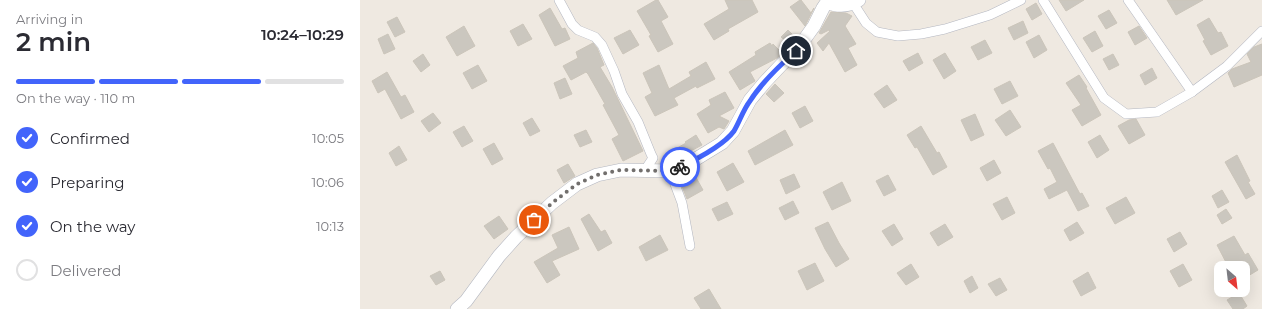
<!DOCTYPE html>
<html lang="en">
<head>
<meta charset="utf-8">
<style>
  body { margin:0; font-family:Montserrat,sans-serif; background:#f7f7f7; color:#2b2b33; height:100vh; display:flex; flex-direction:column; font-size:15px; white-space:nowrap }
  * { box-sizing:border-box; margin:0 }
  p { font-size:13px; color:#7c7c81 }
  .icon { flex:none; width:22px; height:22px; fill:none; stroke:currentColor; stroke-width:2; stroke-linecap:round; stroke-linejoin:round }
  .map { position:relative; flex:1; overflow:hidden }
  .details { display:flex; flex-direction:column; background:#fff; width:360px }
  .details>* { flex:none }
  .needle { width:26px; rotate:152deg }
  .tools { position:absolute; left:854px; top:261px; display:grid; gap:8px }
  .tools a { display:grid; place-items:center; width:36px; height:36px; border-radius:8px; background:#fff; box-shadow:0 4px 16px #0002; font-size:20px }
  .pin { position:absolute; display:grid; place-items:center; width:34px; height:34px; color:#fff; margin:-17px; border:2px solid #fff; border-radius:50%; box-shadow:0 1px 4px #0007 }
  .courier { position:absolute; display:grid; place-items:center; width:40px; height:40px; margin:-20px; border:3px solid #4264fb; border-radius:50%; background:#fff; color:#222; box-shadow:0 1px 5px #0007 }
  .head em { font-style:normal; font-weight:600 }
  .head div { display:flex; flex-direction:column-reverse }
  .head { display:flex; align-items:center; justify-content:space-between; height:68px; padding:0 16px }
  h1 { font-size:26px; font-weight:600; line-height:30px }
  .bar { display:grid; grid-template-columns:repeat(4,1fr); gap:6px 4px; align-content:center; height:48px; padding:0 16px }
  .bar i { height:5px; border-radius:3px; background:#e1e1e2 }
  .bar .selected { background:#4264fb }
  .bar p { grid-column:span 4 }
  ol { padding:0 16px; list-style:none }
  li { display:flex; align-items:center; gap:12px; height:44px }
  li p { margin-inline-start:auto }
  li .icon { padding:4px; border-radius:50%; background:#4264fb; color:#fff; stroke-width:4 }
  li:last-child { color:#7c7c81 }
  li i { width:22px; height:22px; border:2px solid #e1e1e2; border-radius:50% }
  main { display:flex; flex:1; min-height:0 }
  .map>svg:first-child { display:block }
</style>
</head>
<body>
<main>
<section class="details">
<div class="head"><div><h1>2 min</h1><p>Arriving in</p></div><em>10:24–10:29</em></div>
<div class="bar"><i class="selected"></i><i class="selected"></i><i class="selected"></i><i></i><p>On the way · 110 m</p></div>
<ol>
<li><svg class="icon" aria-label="check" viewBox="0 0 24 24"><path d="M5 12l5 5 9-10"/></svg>Confirmed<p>10:05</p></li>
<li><svg class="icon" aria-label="check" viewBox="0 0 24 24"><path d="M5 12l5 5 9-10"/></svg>Preparing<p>10:06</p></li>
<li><svg class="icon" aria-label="check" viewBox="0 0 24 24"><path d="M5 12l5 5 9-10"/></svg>On the way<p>10:13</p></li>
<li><i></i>Delivered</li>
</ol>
</section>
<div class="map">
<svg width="902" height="309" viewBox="0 0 902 309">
  <rect width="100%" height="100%" fill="#efe9e1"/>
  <g fill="#cbc7bf" stroke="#cbc5ba">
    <polygon points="296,0 298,0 308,17 301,21 313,44 298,52 289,36 291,35 277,11"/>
    <polygon points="365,0 392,0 398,12 368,29 369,31 354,40 344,24 369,9"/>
    <polygon points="440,0 441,0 451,13 454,8 445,26 430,7"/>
    <polygon points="699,0 724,0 706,11"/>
    <polygon points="807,0 843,0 816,15"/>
    <polygon points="676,3 682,14 672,20 666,9"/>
    <polygon points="190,8 202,29 205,28 210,39 195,46 179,15"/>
    <polygon points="749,10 757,23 746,29 738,16"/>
    <polygon points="471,12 486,13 492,16 485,26 496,44 488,48 497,65 485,72 469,43 463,51 457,43 470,31 469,30 461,34 459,33"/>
    <polygon points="37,17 45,32 35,37 27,22"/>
    <polygon points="849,18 858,33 861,32 868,46 851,55 843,41 845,40 837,25"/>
    <polygon points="663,21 668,33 654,40 648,28"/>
    <polygon points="163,24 172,39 158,46 150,31"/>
    <polygon points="104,26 115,46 97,56 86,37"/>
    <polygon points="779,26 787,38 775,45 768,32"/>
    <polygon points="270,30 279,45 263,54 254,38"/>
    <polygon points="428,30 436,38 431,45 421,37"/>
    <polygon points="735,31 743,46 732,52 723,38"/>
    <polygon points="28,34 35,49 24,54 18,39"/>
    <polygon points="679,35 687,50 674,58 666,42"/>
    <polygon points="625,40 632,53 618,60 611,47"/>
    <polygon points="233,43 237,48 244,65 240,67 252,87 283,151 263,161 252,139 259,135 243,105 245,104 228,74 226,72 211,80 203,66 218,58 216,52"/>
    <polygon points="410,43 412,46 413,44 422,53 417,58 390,72 395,81 380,90 369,72 396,55 395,52"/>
    <polygon points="902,44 902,75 874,87 868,73 872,69 891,62 887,54 894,47"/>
    <polygon points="558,53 563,63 549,71 543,61"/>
    <polygon points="585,53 596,71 584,79 573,60"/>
    <polygon points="63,54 70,65 61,72 53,61"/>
    <polygon points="753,54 759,65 749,70 743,59"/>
    <polygon points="346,62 355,79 337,88 336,86 314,98 318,105 295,116 285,97 292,93 283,73 299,65 309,89 331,76 329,72"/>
    <polygon points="118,65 127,81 112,89 103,73"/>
    <polygon points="792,68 797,78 785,85 780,75"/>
    <polygon points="27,72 41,97 45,95 54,112 41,119 25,89 18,93 12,81"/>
    <polygon points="719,75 727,87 726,88 741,115 722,126 712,110 721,105 706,83"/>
    <polygon points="205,78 212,94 200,99 194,83"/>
    <polygon points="650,81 658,96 642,104 634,89"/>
    <polygon points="415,84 424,93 414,102 406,94"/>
    <polygon points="527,85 537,100 524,108 514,94"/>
    <polygon points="365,92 374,108 359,116 369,121 364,129 359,127 348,133 337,114 351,105 349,100"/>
    <polygon points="445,106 453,121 440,128 432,113"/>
    <polygon points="650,110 661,127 646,136 635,120"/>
    <polygon points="73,113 81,123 69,132 61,121"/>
    <polygon points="615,114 624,135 611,141 601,120"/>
    <polygon points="172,118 180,131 170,136 163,123"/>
    <polygon points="776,119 785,135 769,144 758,126 769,120"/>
    <polygon points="104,126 113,141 102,147 93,132"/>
    <polygon points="561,126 577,153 579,152 587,167 573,175 557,147 555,148 547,135"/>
    <polygon points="226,130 232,142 220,147 214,135"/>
    <polygon points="425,130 433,145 395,165 388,151"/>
    <polygon points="336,135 342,145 314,160 310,152 326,143 325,142"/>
    <polygon points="740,135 749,150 737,158 728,142"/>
    <polygon points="134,143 143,159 132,165 123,149"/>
    <polygon points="693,143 720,194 722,193 729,206 718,211 707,190 689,199 684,189 697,182 690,168 688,169 678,151"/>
    <polygon points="39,146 47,160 36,166 29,153"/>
    <polygon points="877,155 890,181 888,182 895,194 886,199 865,162"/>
    <polygon points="634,160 641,173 627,181 620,168"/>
    <polygon points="373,163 384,182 367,191 357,172"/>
    <polygon points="208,164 215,176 204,183 197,170"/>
    <polygon points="334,174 343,190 327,199 320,181"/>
    <polygon points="434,174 440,187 426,194 420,180"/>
    <polygon points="528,175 536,190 524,196 516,181"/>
    <polygon points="482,182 491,201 472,210 463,192"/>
    <polygon points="862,190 869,202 858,208 852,196"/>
    <polygon points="647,197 655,213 642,220 633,204"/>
    <polygon points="766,197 775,213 755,224 746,208"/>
    <polygon points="433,201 439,213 425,220 419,208"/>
    <polygon points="367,202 373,214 358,221 352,209"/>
    <polygon points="866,209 872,218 862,224 857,215"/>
    <polygon points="229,214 241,232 245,230 252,243 238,251 221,219"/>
    <polygon points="139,216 148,229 134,239 124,226"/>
    <polygon points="468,222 479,243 489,259 476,267 465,249 455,228"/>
    <polygon points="717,222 724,233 710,241 704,230"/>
    <polygon points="534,224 543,239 532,246 522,231"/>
    <polygon points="585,224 593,237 578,246 570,233"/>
    <polygon points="209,227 219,249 192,261 200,275 187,283 174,262 198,248 192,235"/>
    <polygon points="820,232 827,244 814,252 807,239"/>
    <polygon points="300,235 308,250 286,261 279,247"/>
    <polygon points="874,236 885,255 888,253 898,270 883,279 883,268 869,268 857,245"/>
    <polygon points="455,263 464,281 447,290 438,271"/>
    <polygon points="551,264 559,277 546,285 537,273"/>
    <polygon points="823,264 832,280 819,287 810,271"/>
    <polygon points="80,271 85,280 76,285 70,276"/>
    <polygon points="728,272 736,288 721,296 713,281"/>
    <polygon points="612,276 618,288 610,293 604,281"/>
    <polygon points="640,278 647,290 636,296 628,284"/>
    <polygon points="349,289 361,309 341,309 334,298"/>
    <polygon points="879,293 887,306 883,309 873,309 867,300"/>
  </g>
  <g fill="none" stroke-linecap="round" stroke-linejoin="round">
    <defs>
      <g id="minor">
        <polyline points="199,0 212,24 218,30 235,37 242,45 254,71 262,94 278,122 291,154 293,158 285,170"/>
        <polyline points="683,0 744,98 766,114 797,112 832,92 867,66 902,31"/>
        <polyline points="768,0 832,92"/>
        <polyline points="493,3 506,23 517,32 538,36 561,34 585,29 630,15 661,0"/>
        <polyline points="310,171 322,203 330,246"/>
      </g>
      <path id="secondary" d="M97 309 106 301 139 256 156 237 192 203 217 184 237 175 261 170 310 171 331 162 362 143 373 131 390 100 405 82 422 64 436 51 454 26 463 8 467 2C478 7 489 6 499 0"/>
    </defs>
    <use href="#minor" stroke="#b4b7c1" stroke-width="10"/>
    <use href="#secondary" stroke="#b4b7c1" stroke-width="14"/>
    <use href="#minor" stroke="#fff" stroke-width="9"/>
    <use href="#secondary" stroke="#fff" stroke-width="13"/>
  </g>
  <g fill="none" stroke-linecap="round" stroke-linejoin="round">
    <polyline stroke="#726f6d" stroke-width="4" stroke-dasharray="0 7.2" points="174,220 192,203 217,184 237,175 261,170 310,171 320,167"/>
    <path stroke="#4264fb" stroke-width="5" d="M320 167C337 159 363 146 374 131 380 121 383 110 390 101 402 82 419 66 436 51"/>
  </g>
</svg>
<div class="tools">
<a><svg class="needle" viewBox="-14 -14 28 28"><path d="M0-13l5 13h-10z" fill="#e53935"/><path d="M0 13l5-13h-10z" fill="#7c7c81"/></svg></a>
</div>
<div class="pin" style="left:174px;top:220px;background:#ea580c"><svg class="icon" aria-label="bag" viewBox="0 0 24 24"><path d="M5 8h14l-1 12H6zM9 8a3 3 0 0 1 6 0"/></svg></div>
<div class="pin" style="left:436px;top:51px;background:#1f2937"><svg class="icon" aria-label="home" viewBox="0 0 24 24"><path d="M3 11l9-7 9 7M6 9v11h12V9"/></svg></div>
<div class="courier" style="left:320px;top:167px"><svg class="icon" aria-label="bike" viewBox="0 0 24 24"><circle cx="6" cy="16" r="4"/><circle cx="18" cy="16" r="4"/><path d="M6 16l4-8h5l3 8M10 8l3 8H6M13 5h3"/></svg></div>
</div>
</main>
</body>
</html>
